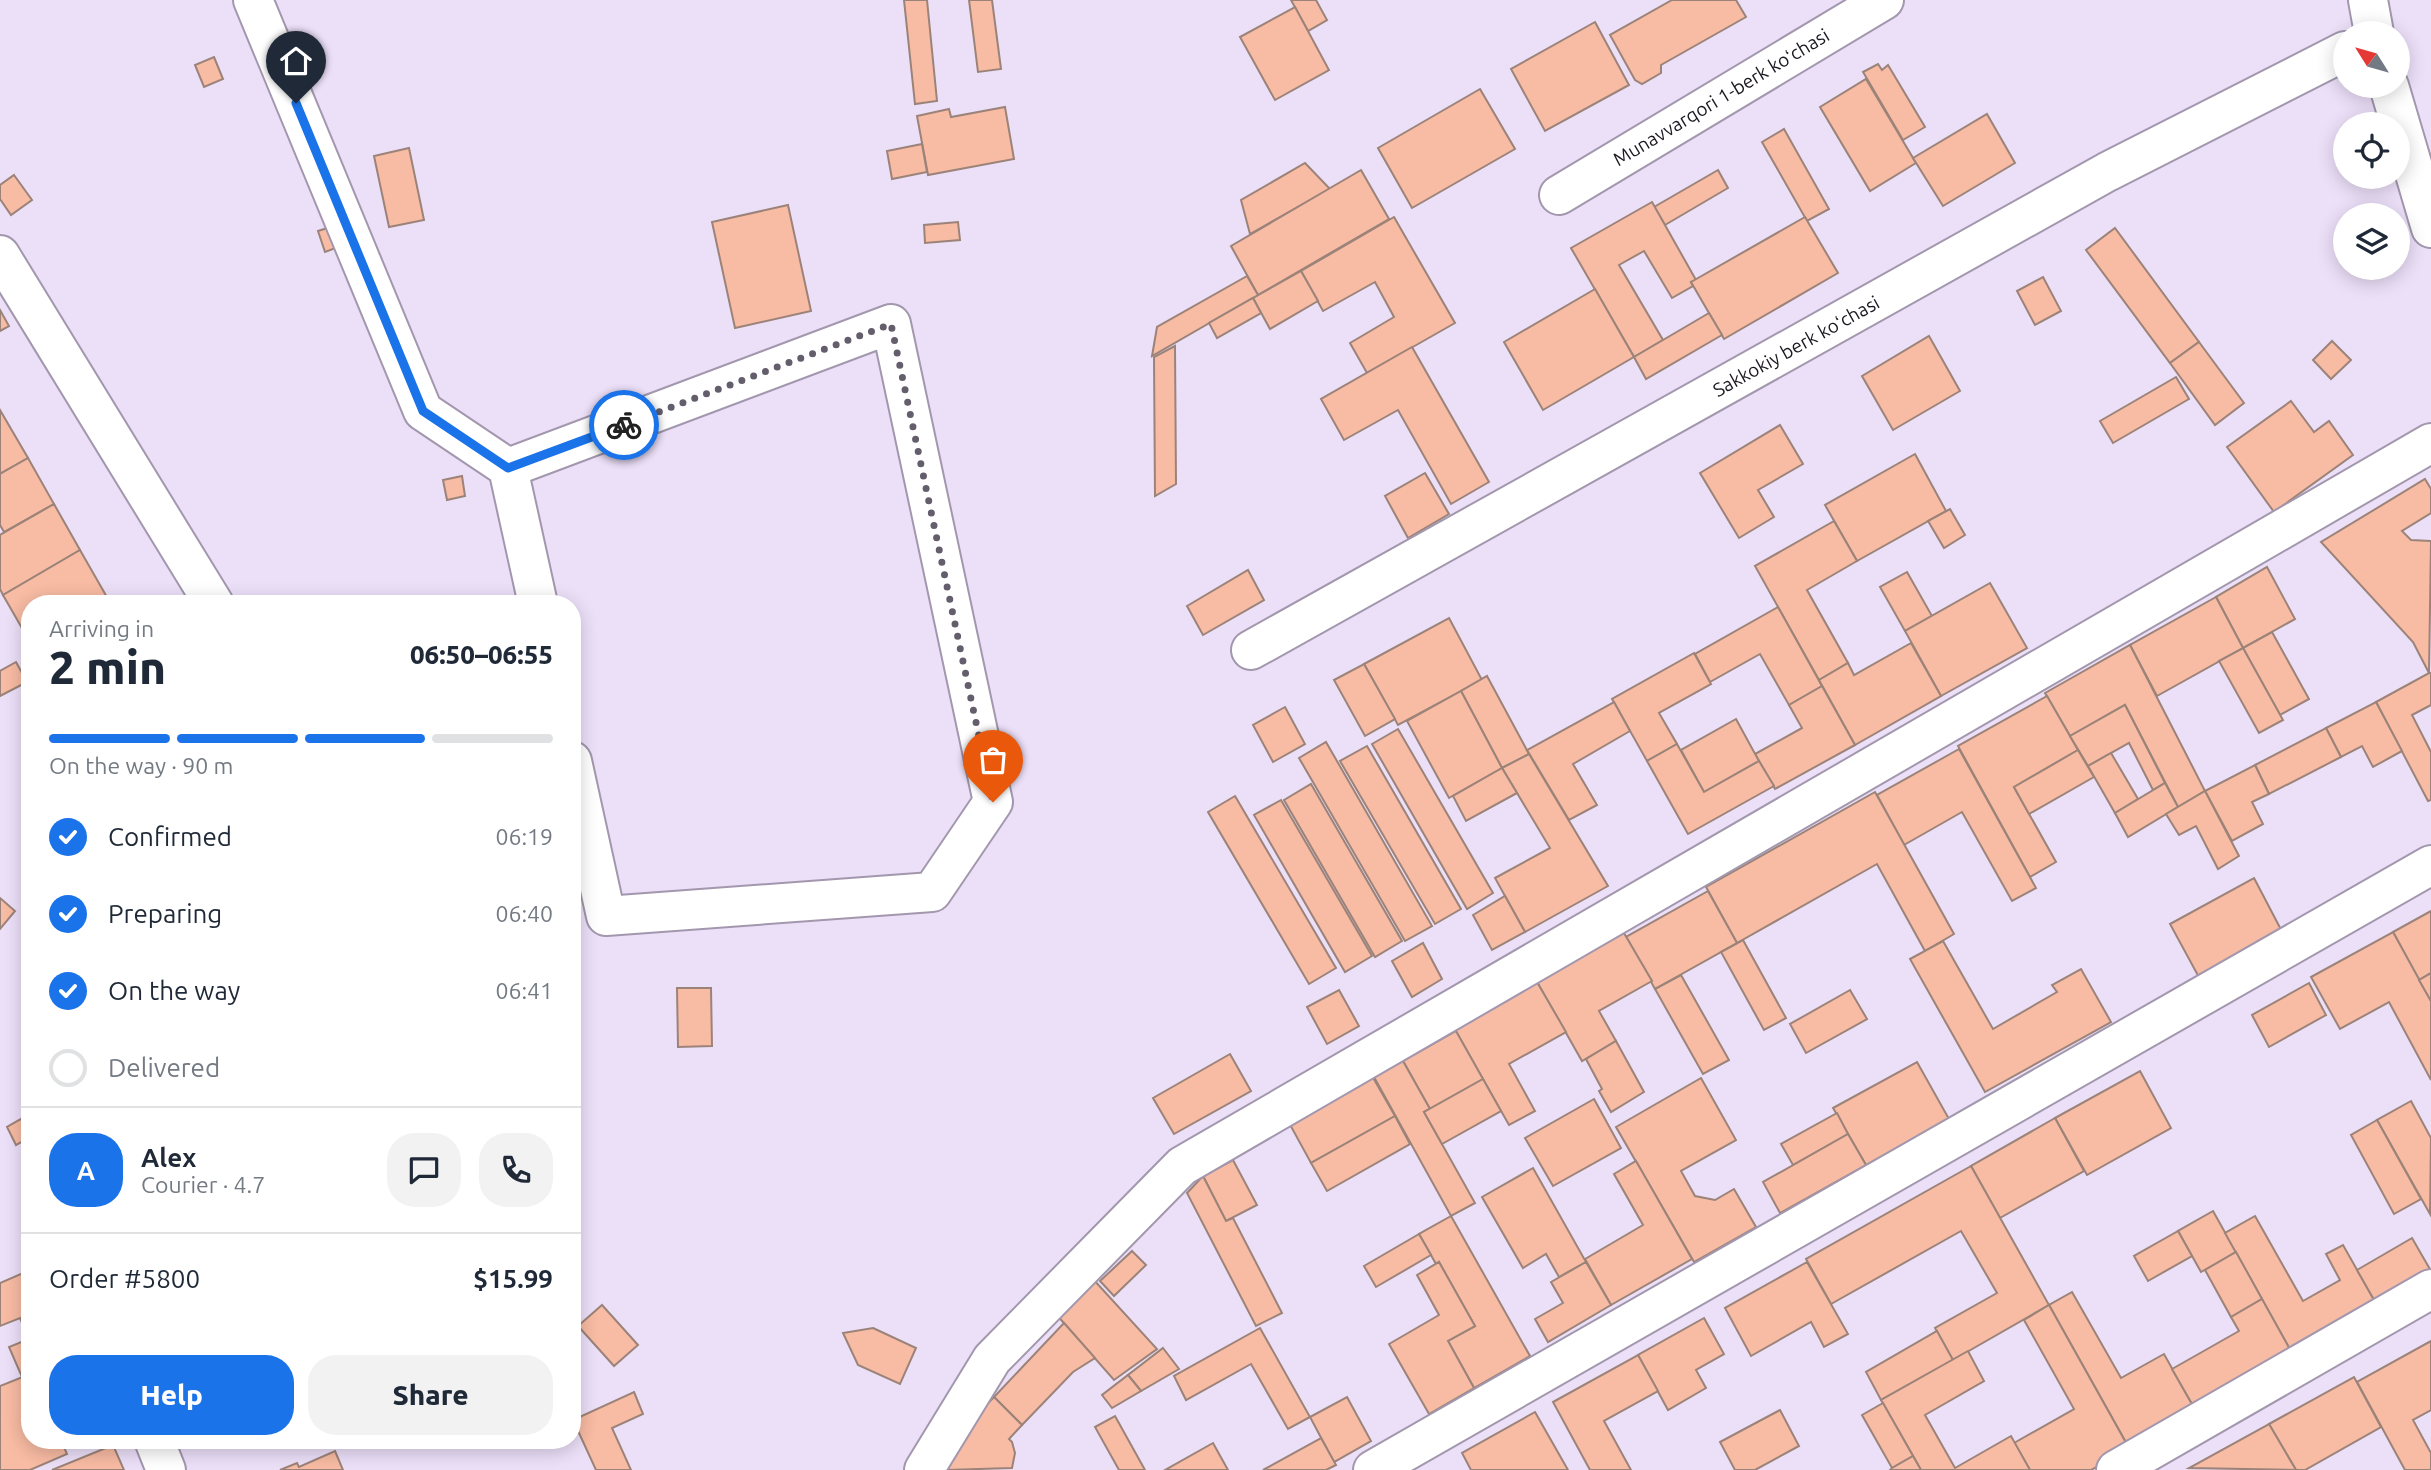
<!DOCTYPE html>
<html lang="en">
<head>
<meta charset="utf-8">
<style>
  body { margin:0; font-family:Ubuntu,sans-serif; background:#f2f2f3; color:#1f2937; height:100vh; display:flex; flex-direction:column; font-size:26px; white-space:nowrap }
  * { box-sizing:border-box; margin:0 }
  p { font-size:23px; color:#747a83 }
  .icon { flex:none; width:38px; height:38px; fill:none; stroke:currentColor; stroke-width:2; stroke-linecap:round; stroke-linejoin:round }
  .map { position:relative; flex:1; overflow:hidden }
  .side { position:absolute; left:21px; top:595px; width:560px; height:854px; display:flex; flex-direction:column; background:#fff; border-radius:28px; box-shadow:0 4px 18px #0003 }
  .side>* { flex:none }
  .needle { width:46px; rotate:307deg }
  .buttons { position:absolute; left:2333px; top:21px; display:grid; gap:14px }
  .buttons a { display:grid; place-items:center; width:77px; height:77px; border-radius:50%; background:#fff; box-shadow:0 4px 18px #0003; font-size:35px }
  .pin { position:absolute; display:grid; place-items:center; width:60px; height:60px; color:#fff; margin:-72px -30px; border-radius:50% 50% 50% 0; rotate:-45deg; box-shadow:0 0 7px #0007 }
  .pin .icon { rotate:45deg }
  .courier { position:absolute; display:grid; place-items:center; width:70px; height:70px; margin:-35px; border:5px solid #1a73e8; border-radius:50%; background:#fff; color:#222; box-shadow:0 2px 9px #0007 }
  .overview em { font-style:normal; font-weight:800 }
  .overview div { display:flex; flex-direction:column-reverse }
  .overview { display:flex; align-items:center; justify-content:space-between; height:119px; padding:0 28px }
  h1 { font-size:46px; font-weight:800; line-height:52px }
  .bar { display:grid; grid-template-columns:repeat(4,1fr); gap:10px 7px; align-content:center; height:84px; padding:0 28px }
  .bar i { height:9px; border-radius:5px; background:#e0e1e3 }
  .bar .on { background:#1a73e8 }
  .bar p { grid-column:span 4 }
  .line { display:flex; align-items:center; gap:18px; padding:0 28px; border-top:2px solid #e0e1e3 }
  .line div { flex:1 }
  .round { display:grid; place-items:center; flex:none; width:74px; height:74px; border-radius:28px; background:#f2f2f3 }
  ol { padding:0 28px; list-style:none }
  li { display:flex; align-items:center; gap:21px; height:77px }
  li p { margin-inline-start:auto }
  li .icon { padding:7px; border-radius:50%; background:#1a73e8; color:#fff; stroke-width:4 }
  li:last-child { color:#747a83 }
  li i { width:38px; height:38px; border:4px solid #e0e1e3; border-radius:50% }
  .primary-button { display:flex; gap:14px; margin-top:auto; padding:14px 28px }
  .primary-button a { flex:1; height:80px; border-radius:28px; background:#1a73e8; color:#fff; font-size:28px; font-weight:800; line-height:80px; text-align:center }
  .primary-button a+a { background:#f2f2f3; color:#1f2937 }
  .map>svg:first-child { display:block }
</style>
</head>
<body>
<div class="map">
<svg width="2431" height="1470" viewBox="0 0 2431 1470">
  <rect width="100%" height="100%" fill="#ece0f9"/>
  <g fill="#f8bba3" stroke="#9c8379" stroke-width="2">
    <polygon points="904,0 927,0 937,101 915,104"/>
    <polygon points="969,0 992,0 1001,69 978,72"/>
    <polygon points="1291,0 1316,0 1327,20 1308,31"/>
    <polygon points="1672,0 1736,0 1746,17 1661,65 1661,73 1642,84 1635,80 1610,35"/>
    <polygon points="1295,7 1329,70 1275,100 1240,37"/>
    <polygon points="1595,22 1629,85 1545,131 1511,69"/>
    <polygon points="214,57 223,79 204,87 195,65"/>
    <polygon points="1878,64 1882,70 1888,65 1925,127 1903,140 1863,72"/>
    <polygon points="1866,79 1916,163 1870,191 1820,107"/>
    <polygon points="1480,89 1515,149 1412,208 1378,148"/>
    <polygon points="1005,107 1014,159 928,175 917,116 949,109 951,117"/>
    <polygon points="1987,114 2015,163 1943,206 1913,158"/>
    <polygon points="1784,129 1829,209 1807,221 1762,142"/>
    <polygon points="922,144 927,172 892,179 887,151"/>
    <polygon points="409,148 424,220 389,227 374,156"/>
    <polygon points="1305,163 1330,189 1250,234 1241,200"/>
    <polygon points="1361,170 1389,219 1258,295 1231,246"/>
    <polygon points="1718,170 1728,188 1665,225 1654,207"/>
    <polygon points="14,175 32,200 11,215 0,199 0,185"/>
    <polygon points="1652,202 1696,280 1691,282 1693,286 1672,298 1644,251 1619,265 1663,340 1634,357 1571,248"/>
    <polygon points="788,205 811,311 735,328 712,222"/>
    <polygon points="1394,217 1455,323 1367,373 1350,343 1394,317 1375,282 1323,311 1301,271"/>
    <polygon points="1805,217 1838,273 1724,339 1691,282"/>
    <polygon points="958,222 960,240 925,243 924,225"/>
    <polygon points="337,225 344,245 325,252 318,231"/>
    <polygon points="2115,228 2199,342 2170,363 2086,250"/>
    <polygon points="1301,271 1318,301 1270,329 1253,298"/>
    <polygon points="1247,276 1258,295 1152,356 1157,327"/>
    <polygon points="2043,277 2061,311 2035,325 2017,291"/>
    <polygon points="1595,289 1634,357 1543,410 1504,342"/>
    <polygon points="1253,298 1261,313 1217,338 1209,323"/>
    <polygon points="0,310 9,326 0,331"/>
    <polygon points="1709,313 1722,335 1646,379 1634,357"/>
    <polygon points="1929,336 1960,391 1893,430 1862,376"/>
    <polygon points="2332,341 2351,360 2331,379 2313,360"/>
    <polygon points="2199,342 2244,403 2215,425 2170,363"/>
    <polygon points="1175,346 1176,484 1155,496 1154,357"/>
    <polygon points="1412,347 1489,482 1451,504 1398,410 1344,440 1321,399"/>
    <polygon points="2176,377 2189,399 2113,443 2100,421"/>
    <polygon points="2291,401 2314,432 2329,421 2353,455 2274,512 2227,447"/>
    <polygon points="0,410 28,458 0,474"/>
    <polygon points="1780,425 1803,464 1758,490 1774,517 1739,538 1700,473"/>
    <polygon points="1915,454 1946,511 1857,561 1825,505"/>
    <polygon points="28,458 54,504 4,532 0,525 0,474"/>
    <polygon points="1425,473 1449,514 1408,538 1385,496"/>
    <polygon points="462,476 465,496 447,500 443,480"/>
    <polygon points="2425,479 2431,489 2431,513 2402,531 2411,540 2431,541 2429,673 2413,642 2321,542"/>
    <polygon points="54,504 80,550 3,595 0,589 0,535"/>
    <polygon points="1950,509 1965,535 1944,548 1928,521"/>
    <polygon points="1834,521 1857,561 1807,590 1848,663 1819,680 1755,566"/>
    <polygon points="80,550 108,599 100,604 30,604 30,626 23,630 3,595"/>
    <polygon points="2267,567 2295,619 2243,648 2216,597"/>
    <polygon points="1248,570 1264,600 1203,635 1187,606"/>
    <polygon points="1907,572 1932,616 1905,631 1880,587"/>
    <polygon points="1990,583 2027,648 1941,696 1905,631"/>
    <polygon points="2216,597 2243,648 2157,696 2130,645"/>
    <polygon points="1778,607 1822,686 1789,705 1760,654 1710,682 1695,654"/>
    <polygon points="1449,618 1482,680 1398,725 1364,664"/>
    <polygon points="2272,632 2309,699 2280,715 2243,648"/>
    <polygon points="1911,643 1941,696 1855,745 1819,680 1848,663 1854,675"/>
    <polygon points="2130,645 2205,791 2178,807 2125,705 2070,736 2045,693"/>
    <polygon points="2243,648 2283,720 2259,733 2219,661"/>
    <polygon points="1694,653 1711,684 1659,713 1677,744 1647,761 1612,699"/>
    <polygon points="16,662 27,682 0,696 0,671"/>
    <polygon points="1364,664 1395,719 1365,736 1334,680"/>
    <polygon points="2429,673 2431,673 2431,705 2412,715 2431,752 2431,800 2428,801 2376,702"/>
    <polygon points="1487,676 1529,754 1502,768 1461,691"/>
    <polygon points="1822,686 1855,745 1775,789 1755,754 1802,728 1789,705"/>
    <polygon points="1461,691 1502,768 1449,798 1407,721"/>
    <polygon points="2047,696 2078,750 2014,787 2056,862 2030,877 1958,746"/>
    <polygon points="1614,702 1630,731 1573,764 1597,805 1569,820 1527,750"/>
    <polygon points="2376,702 2402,751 2373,767 2362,746 2341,757 2326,728"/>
    <polygon points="2125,705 2165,783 2153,790 2129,743 2088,766 2070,736"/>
    <polygon points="1285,707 1305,744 1273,762 1253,725"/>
    <polygon points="1736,719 1759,761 1704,792 1681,750"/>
    <polygon points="2326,728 2341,757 2269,794 2255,765"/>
    <polygon points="1398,729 1493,893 1467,909 1372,744"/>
    <polygon points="1326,742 1432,926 1405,941 1299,758"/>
    <polygon points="1677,744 1704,792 1759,761 1774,786 1688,834 1647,761"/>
    <polygon points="1367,746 1461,909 1435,924 1340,761"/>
    <polygon points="1959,749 2036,888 2012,901 1962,812 1904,845 1877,795"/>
    <polygon points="2078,750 2094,777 2029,814 2014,787"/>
    <polygon points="2111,753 2138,799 2115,813 2088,766"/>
    <polygon points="1529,754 1608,886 1525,932 1495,878 1550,848 1502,768"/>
    <polygon points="2255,765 2269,794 2252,802 2263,824 2232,841 2205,791"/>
    <polygon points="1502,768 1517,793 1466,821 1453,796"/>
    <polygon points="2165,783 2178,807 2128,837 2115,813"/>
    <polygon points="1311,784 1402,941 1375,957 1284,800"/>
    <polygon points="2205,791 2239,856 2218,869 2196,826 2179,835 2166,814"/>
    <polygon points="1875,792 1954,934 1925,951 1877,864 1737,943 1706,887"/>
    <polygon points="1235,796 1336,968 1309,984 1208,812"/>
    <polygon points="1281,800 1372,956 1345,972 1254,815"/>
    <polygon points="2254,878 2288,943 2201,981 2170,924"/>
    <polygon points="1708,891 1737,943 1655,989 1626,937"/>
    <polygon points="1505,896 1525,932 1492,950 1473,915"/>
    <polygon points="0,898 15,911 0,929"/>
    <polygon points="2431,911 2431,973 2419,980 2393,932"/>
    <polygon points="2393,932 2431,1001 2431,1080 2389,1002 2340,1029 2311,977"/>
    <polygon points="1624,933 1652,981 1599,1011 1616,1041 1582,1061 1537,982"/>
    <polygon points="1743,940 1786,1018 1764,1030 1721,952"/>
    <polygon points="1943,941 1993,1029 2057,992 2052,985 2081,969 2111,1022 1985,1092 1910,959"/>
    <polygon points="1423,943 1442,979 1412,997 1392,961"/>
    <polygon points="2431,973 2431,1001 2419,980"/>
    <polygon points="1681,975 1729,1060 1703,1074 1655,989"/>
    <polygon points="1537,982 1566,1032 1509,1064 1535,1111 1509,1125 1454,1028"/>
    <polygon points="2309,983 2326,1015 2269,1047 2252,1015"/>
    <polygon points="677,988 711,988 712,1046 678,1047"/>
    <polygon points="1339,990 1359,1026 1327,1044 1307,1007"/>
    <polygon points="1850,990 1867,1019 1806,1053 1790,1024"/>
    <polygon points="1456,1031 1483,1079 1430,1109 1403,1061"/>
    <polygon points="1616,1041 1644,1092 1611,1112 1599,1091 1602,1089 1586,1059"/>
    <polygon points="1230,1054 1251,1091 1174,1134 1153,1098"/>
    <polygon points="1403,1061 1430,1109 1424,1112 1475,1203 1451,1216 1374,1077"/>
    <polygon points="1917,1062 1949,1119 1866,1165 1833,1108"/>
    <polygon points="2140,1071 2171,1128 2087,1175 2055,1118"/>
    <polygon points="1371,1074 1395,1116 1311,1163 1288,1121"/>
    <polygon points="1701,1078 1736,1140 1681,1171 1695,1196 1715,1200 1734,1189 1756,1227 1694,1262 1616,1127"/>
    <polygon points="1483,1079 1501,1111 1442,1144 1424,1112"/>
    <polygon points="1594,1099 1621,1148 1553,1186 1525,1138"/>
    <polygon points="2411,1101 2431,1138 2430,1214 2377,1120"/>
    <polygon points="1837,1113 1848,1134 1793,1165 1781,1144"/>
    <polygon points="1395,1116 1410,1144 1327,1191 1311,1163"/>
    <polygon points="2055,1118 2084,1171 2000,1218 1971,1166"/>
    <polygon points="21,1119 30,1137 16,1145 7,1127"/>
    <polygon points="2377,1120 2421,1199 2394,1214 2351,1135"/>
    <polygon points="1848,1134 1866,1165 1780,1213 1763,1182"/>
    <polygon points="1233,1160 1257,1205 1226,1221 1203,1176"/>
    <polygon points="1636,1161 1692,1259 1611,1305 1585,1259 1643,1225 1614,1174"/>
    <polygon points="1971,1166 2049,1305 1953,1360 1935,1328 1997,1293 1961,1231 1831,1304 1806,1259"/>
    <polygon points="1533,1168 1586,1262 1559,1277 1546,1254 1523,1268 1482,1197"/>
    <polygon points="1203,1176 1226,1221 1233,1218 1282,1313 1256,1326 1187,1193"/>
    <polygon points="2213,1211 2236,1252 2201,1272 2178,1231"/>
    <polygon points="1451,1216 1530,1356 1474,1388 1448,1341 1475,1326 1439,1262 1436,1264 1419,1234"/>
    <polygon points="2255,1216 2303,1301 2340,1280 2326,1254 2343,1245 2377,1305 2292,1353 2225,1233"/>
    <polygon points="2178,1231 2192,1256 2148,1281 2134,1256"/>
    <polygon points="1419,1234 1431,1255 1376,1287 1364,1266"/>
    <polygon points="2412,1238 2431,1271 2377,1305 2357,1270"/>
    <polygon points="1132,1251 1146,1265 1114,1296 1100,1281"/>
    <polygon points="2236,1252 2262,1299 2231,1317 2205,1270"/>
    <polygon points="1439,1262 1475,1326 1448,1341 1474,1388 1429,1414 1389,1344 1439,1315 1417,1275"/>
    <polygon points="1586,1262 1611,1305 1548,1342 1535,1319 1563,1303 1551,1282"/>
    <polygon points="1807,1262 1848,1334 1824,1347 1811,1322 1751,1356 1725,1308"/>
    <polygon points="30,1270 30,1374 22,1377 9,1347 29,1339 20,1318 0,1326 0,1283"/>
    <polygon points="1093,1279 1157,1349 1114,1380 1055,1313"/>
    <polygon points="2072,1292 2121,1378 2164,1354 2196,1411 2129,1448 2049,1305"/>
    <polygon points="2262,1299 2292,1353 2196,1411 2172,1369 2239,1331 2231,1317"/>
    <polygon points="602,1305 638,1345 614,1366 578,1326"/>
    <polygon points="2049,1305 2129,1448 2091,1470 2030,1470 2014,1443 2074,1409 2024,1320"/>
    <polygon points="1704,1318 1724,1354 1696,1370 1706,1388 1668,1410 1638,1355"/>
    <polygon points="1064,1323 1095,1358 1073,1372 1022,1425 994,1397"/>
    <polygon points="873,1328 916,1348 900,1384 858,1365 843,1333"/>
    <polygon points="1260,1328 1310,1417 1288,1429 1251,1364 1186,1400 1174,1376"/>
    <polygon points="1937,1331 1953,1360 1881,1400 1866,1372"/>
    <polygon points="2431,1341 2431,1410 2413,1420 2431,1453 2431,1470 2405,1470 2357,1382"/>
    <polygon points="1163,1348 1179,1369 1141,1391 1128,1375"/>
    <polygon points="1968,1351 1984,1381 1925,1415 1955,1468 2011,1436 2030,1470 1921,1470 1881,1400"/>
    <polygon points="1638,1355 1658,1391 1604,1421 1631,1470 1590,1470 1553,1402"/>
    <polygon points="30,1374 30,1440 61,1440 67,1454 30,1470 0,1470 0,1386"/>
    <polygon points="1128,1375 1141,1391 1112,1408 1102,1395"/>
    <polygon points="2354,1377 2381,1427 2305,1470 2296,1470 2269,1424"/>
    <polygon points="634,1392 643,1414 612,1428 631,1470 596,1470 573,1420"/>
    <polygon points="994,1397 1022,1425 1009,1439 1012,1442 1015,1453 1012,1468 946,1470 939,1454"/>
    <polygon points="1347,1397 1371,1441 1334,1462 1310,1417"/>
    <polygon points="1883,1403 1913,1456 1892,1468 1862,1415"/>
    <polygon points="1780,1410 1799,1446 1755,1470 1735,1470 1720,1442"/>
    <polygon points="1535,1412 1568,1470 1471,1470 1462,1453"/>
    <polygon points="1115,1416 1145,1470 1119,1470 1095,1427"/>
    <polygon points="2269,1424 2296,1470 2189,1468"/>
    <polygon points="1321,1438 1336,1465 1326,1470 1263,1470"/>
    <polygon points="1213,1443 1228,1470 1165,1470"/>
    <polygon points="113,1445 124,1470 52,1470"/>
    <polygon points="335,1451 343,1470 280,1470 297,1463 299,1467"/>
    <polygon points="1913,1456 1921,1470 1890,1470 1892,1468"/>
  </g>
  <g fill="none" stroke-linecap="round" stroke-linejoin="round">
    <defs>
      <g id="minor">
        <polyline points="253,0 423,411 508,468 538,604"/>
        <polyline points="2368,0 2374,33"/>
        <polyline points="2389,86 2431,228"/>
        <polyline points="1559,195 1884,0"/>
        <polyline points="0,255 214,604"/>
        <polyline points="508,468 891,324 993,802 932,892 606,916 572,761"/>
        <polyline points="1251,650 2107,172 2345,51"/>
        <polyline points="154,1440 166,1470"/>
        <polyline points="924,1470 992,1359 1182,1166 2431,443"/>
        <polyline points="1373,1470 2431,865"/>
        <polyline points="2116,1470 2431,1289"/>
      </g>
    </defs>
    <use href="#minor" stroke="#a297ad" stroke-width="42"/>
    <use href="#minor" stroke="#fff" stroke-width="38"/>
  </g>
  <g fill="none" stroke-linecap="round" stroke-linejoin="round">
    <polyline stroke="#645d6c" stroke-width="7" stroke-dasharray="0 12.6" points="624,425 891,324 993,802"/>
    <polyline stroke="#1a73e8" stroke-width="9" points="296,103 423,411 508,468 624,425"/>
  </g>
  <g text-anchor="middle" stroke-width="5" stroke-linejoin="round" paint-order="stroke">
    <g font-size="19" fill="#1b1720" stroke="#fff">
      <text transform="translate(1721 97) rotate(-31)" y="7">Munavvarqori 1-berk koʻchasi</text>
      <text transform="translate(1796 346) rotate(-29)" y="7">Sakkokiy berk koʻchasi</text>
    </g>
  </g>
</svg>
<div class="buttons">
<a><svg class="needle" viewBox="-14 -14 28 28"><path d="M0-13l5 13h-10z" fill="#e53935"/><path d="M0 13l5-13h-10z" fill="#747a83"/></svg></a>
<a><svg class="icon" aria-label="locate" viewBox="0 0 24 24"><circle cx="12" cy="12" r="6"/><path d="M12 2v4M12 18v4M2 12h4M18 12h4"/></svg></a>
<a><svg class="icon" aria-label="layers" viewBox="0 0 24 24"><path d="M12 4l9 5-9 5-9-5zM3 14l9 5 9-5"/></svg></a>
</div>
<div class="pin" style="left:993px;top:802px;background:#ea580c"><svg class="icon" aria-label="bag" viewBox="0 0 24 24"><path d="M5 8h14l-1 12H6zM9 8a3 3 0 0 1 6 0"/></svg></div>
<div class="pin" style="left:296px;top:103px;background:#1f2937"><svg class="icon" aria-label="home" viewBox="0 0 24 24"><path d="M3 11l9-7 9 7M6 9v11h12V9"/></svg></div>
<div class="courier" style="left:624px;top:425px"><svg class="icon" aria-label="bike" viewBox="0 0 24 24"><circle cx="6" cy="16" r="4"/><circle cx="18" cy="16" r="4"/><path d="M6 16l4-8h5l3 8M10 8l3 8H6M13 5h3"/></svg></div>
<section class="side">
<div class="overview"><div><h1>2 min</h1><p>Arriving in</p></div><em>06:50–06:55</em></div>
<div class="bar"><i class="on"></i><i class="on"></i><i class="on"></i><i></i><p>On the way · 90 m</p></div>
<ol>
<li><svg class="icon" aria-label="check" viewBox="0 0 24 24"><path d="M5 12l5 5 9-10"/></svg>Confirmed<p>06:19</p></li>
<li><svg class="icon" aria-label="check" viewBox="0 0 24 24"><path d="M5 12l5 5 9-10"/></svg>Preparing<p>06:40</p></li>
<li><svg class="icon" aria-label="check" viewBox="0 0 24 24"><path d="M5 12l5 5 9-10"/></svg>On the way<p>06:41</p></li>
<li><i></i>Delivered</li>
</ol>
<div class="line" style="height:126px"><b class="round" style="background:#1a73e8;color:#fff">A</b><div><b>Alex</b><p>Courier · 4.7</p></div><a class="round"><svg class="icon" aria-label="chat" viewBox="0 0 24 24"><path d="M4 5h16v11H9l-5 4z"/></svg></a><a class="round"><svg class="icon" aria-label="phone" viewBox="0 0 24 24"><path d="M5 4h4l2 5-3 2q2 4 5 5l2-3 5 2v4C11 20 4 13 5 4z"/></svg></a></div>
<div class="line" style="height:91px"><div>Order #5800</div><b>$15.99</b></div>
<div class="primary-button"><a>Help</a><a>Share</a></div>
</section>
</div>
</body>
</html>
